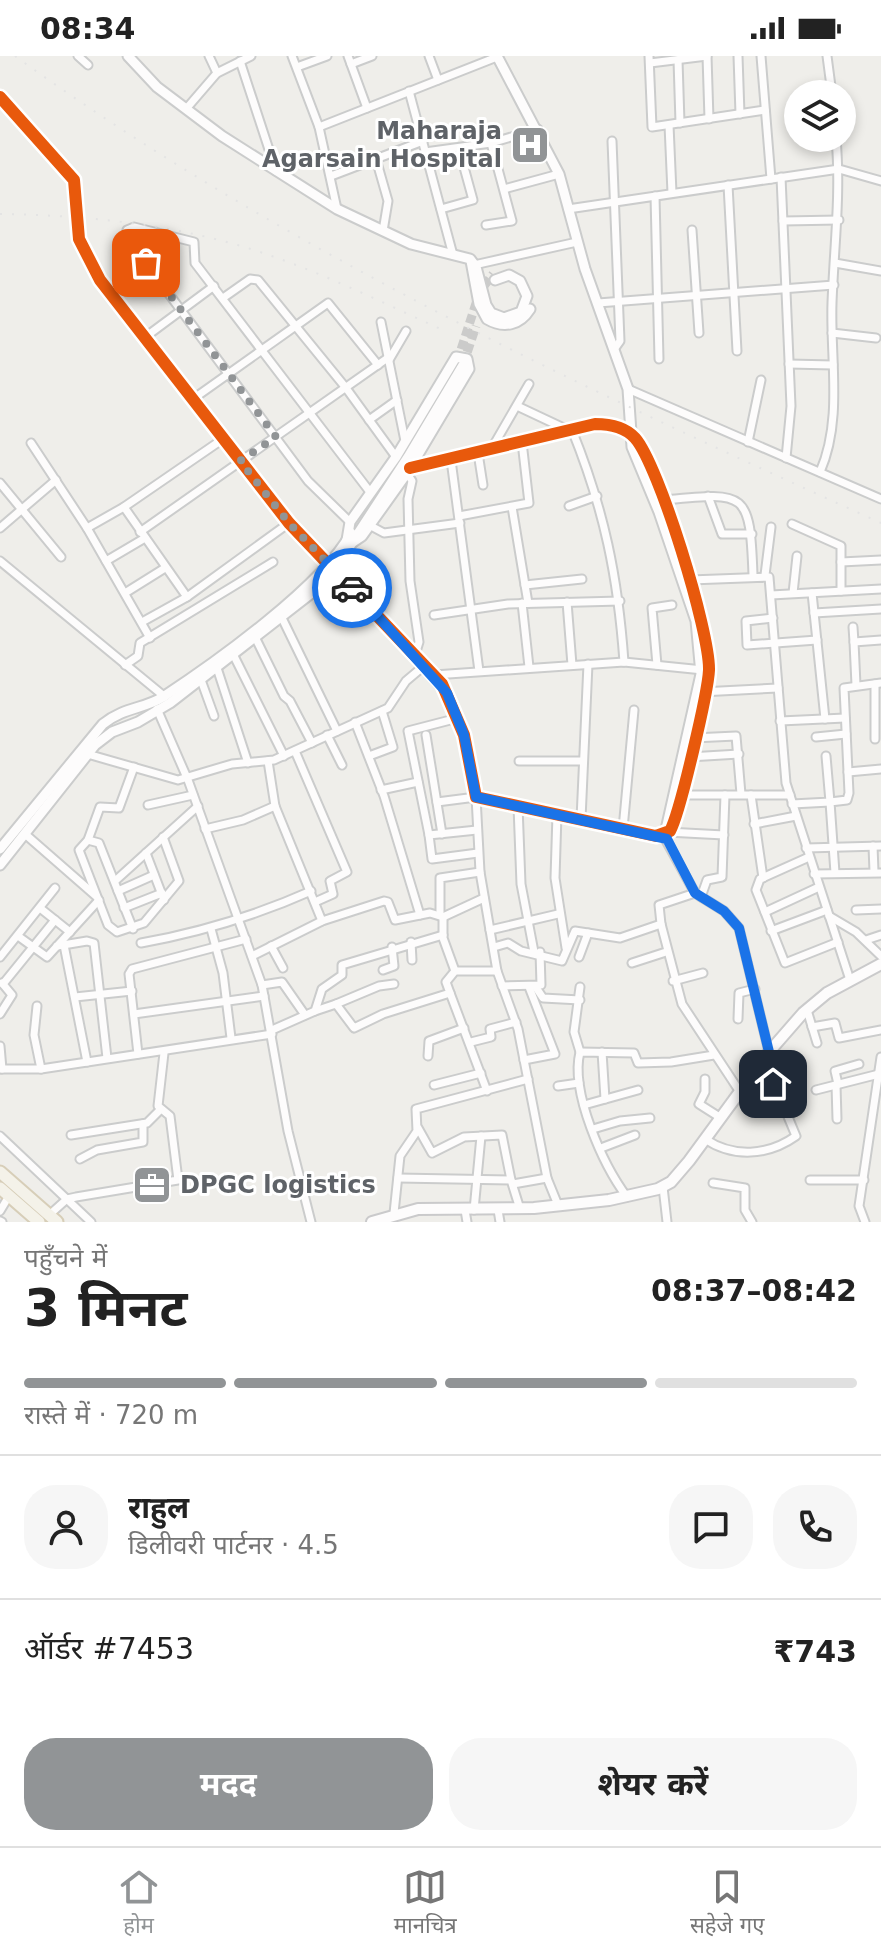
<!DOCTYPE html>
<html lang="hi">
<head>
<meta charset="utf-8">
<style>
  body { margin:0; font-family:"DejaVu Sans","Noto Sans Devanagari",sans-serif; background:#f6f6f6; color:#222; height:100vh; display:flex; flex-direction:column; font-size:30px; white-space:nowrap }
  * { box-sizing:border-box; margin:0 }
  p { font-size:26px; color:#767676 }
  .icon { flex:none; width:44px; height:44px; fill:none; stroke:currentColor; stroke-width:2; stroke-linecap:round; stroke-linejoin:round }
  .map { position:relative; height:1166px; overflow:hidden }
  .side { display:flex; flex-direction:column; background:#fff; flex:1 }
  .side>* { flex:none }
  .controls { position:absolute; left:784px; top:24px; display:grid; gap:16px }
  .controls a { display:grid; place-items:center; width:72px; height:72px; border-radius:50%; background:#fff; box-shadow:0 4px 12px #0003; font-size:40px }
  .pin { position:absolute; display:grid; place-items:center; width:68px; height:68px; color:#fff; margin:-34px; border-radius:16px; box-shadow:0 4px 12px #0006 }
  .courier { position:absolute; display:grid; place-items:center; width:80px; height:80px; margin:-40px; border:6px solid #1a73e8; border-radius:50%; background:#fff; color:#222; box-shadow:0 2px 10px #0007 }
  .head em { font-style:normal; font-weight:700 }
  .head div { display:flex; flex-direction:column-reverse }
  .head { display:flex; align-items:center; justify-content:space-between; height:136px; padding:0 24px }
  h1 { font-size:52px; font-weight:700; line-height:60px }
  .bar { display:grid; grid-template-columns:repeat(4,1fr); gap:12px 8px; align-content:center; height:96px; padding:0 24px }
  .bar i { height:10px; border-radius:6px; background:#e0e0e0 }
  .bar .current { background:#919496 }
  .bar p { grid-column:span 4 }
  .line { display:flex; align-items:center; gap:20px; padding:0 24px; border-top:2px solid #e0e0e0 }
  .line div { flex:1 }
  .round { display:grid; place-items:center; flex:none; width:84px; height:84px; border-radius:32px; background:#f6f6f6 }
  .button { display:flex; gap:16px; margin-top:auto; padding:16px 24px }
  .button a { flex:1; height:92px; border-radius:32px; background:#919496; color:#fff; font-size:32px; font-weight:700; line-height:92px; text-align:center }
  .button a+a { background:#f6f6f6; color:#222 }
  .status { display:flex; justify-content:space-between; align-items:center; height:56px; padding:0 40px; background:#fff; direction:ltr }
  .status svg { height:22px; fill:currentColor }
  .tab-bar { display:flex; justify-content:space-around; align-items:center; height:112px; border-top:2px solid #e0e0e0; background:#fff; font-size:22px; color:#767676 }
  .tab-bar a { display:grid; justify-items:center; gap:4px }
  .tab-bar .current { color:#919496 }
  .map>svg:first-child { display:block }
</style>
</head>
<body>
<div class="status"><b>08:34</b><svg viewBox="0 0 49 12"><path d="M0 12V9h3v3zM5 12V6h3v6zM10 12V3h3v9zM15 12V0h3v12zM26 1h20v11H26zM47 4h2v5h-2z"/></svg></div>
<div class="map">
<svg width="881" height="1166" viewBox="0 0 881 1166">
  <rect width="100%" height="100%" fill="#efeeea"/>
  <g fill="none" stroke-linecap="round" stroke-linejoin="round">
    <g stroke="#cbcbca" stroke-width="9" stroke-dasharray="9 4.5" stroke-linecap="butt">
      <polyline points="457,306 480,235 493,218"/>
      <polyline points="463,309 476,270"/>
    </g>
    <defs>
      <g id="minor">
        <polyline points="78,0 88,9"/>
        <polyline points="209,0 217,17"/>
        <polyline points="292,0 319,71 337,153"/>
        <polyline points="348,0 367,52"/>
        <polyline points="429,0 438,24"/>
        <polyline points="649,0 652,71 765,54"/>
        <polyline points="707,0 709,63"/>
        <polyline points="738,0 740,58"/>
        <polyline points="761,0 771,123"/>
        <polyline points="827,0 832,38"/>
        <polyline points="678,4 680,67"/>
        <polyline points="240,5 276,115"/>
        <polyline points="650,7 707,0"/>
        <polyline points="351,8 372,0"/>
        <polyline points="297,11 327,0"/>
        <polyline points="409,35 453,199"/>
        <polyline points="186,53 217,17 251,0"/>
        <polyline points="669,69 672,137"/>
        <polyline points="319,71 497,1"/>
        <polyline points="612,85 620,285 615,292"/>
        <polyline points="425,96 491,87 538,73"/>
        <polyline points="376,103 388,145 383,175"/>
        <polyline points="331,120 423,85"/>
        <polyline points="781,121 791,350 786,402"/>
        <polyline points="728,129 737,295"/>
        <polyline points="504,133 559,118"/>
        <polyline points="655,140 659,303"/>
        <polyline points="441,153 473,144 459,93"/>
        <polyline points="568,153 839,113 881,125"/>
        <polyline points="783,165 839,164"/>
        <polyline points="486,169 512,165 491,87"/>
        <polyline points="692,174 699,277"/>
        <polyline points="835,207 881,215"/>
        <polyline points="474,209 577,186"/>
        <polyline points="223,242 250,223 258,224 346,332 396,401"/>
        <polyline points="598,247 834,229"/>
        <polyline points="381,266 405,385"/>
        <polyline points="832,277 876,282"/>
        <polyline points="144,282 214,230"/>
        <polyline points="389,304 406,275"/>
        <polyline points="789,308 833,309"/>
        <polyline points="628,333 881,443"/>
        <polyline points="193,343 328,247 378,309"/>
        <polyline points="517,350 568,374"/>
        <polyline points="369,364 397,344"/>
        <path d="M572 374C604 453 618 521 624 606"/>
        <polyline points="223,383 124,451 187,541 289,467"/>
        <polyline points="748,386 761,324"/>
        <polyline points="31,387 87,472 150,582"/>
        <polyline points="492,392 529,328"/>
        <polyline points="478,397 483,429"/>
        <polyline points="451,404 479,615"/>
        <path d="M820 416C843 364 830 302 832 247 834 191 841 138 836 82"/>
        <polyline points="407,417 412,425 408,443 410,525 419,586 415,599"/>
        <polyline points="0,427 61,501"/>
        <polyline points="708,440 722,478 752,478"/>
        <path d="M663 444C746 436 750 434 753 519"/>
        <polyline points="569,450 597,440"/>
        <polyline points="512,451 528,547"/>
        <polyline points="459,460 529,447 522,386"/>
        <polyline points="350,466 308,425 128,183 127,174 134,171 194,186 195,207 370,436"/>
        <polyline points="792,468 841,490 841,535"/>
        <polyline points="369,469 384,477 460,467"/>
        <polyline points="0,472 56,424"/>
        <polyline points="87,472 124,451"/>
        <polyline points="140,476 389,301"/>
        <polyline points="0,505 165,641"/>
        <polyline points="106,505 145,482"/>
        <polyline points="841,506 881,504"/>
        <polyline points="765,519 771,471"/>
        <polyline points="690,524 769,521 786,727 850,924"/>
        <polyline points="525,529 582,523"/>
        <polyline points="125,537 165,512"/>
        <polyline points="793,537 797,500"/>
        <polyline points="812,537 825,663"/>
        <polyline points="771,539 881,533"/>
        <polyline points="567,546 572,609"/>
        <polyline points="522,547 529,611"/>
        <polyline points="814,557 881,553"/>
        <polyline points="434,559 508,548 620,545"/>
        <polyline points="282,562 337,675"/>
        <polyline points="773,562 746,565 747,589 817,584"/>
        <polyline points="142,566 187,541"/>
        <polyline points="853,571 854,586"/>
        <polyline points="256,583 284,640 290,645 312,687"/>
        <polyline points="234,600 284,700"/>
        <polyline points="125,609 138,600 140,587 273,506"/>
        <polyline points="657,609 652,552 672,549"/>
        <polyline points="217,612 248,707"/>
        <polyline points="434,619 624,606 703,614"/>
        <polyline points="201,624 214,660"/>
        <polyline points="856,629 854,586 881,584"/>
        <polyline points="701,636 778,632"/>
        <polyline points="157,653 188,724 262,929 288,1075 311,1166"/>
        <polyline points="780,665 845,662"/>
        <polyline points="355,666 384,740 420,859"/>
        <polyline points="327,679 342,709"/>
        <polyline points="426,679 442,778"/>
        <polyline points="816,681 846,678"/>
        <polyline points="693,682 736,680 741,738"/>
        <polyline points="875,683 875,628"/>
        <polyline points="295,695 347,816 330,825 333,838 315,846"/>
        <polyline points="84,697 178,724 232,708 274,704 388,652 406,625 425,609"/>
        <polyline points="369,700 393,691 382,655"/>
        <polyline points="689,701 739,698"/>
        <polyline points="268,705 275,750 322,865"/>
        <polyline points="519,705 583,705"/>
        <polyline points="134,711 119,752 100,751 88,784 79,794 108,869 117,876 144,867 179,825 163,781"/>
        <polyline points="848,716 881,713"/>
        <polyline points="381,734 418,726"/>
        <polyline points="680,739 790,739"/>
        <polyline points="751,739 763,822"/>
        <polyline points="437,746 476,741 480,816 497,915 518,973 547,1122 558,1149"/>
        <polyline points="792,748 830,746 826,700"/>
        <polyline points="148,749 193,739"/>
        <polyline points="518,750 521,828 534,896"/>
        <polyline points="557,758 555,822 566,892"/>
        <polyline points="581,763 588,608"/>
        <polyline points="754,768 796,760"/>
        <polyline points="205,773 243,764 275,750"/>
        <polyline points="623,773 634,654"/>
        <polyline points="477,774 429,779 432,803 478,797"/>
        <polyline points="667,776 724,779"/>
        <polyline points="25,778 96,840"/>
        <polyline points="429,779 408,675 458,662"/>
        <polyline points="663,779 695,837 724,855 739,872 769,996"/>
        <polyline points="88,784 99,787 133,873"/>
        <polyline points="873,790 874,816"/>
        <polyline points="806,792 881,790"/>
        <polyline points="146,797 164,844"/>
        <polyline points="809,801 760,823 756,834 785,907 838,886"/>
        <polyline points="835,817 830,746 847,744 849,737 844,632 881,627"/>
        <polyline points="814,818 881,817"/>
        <polyline points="115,825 198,750"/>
        <polyline points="118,835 154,819"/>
        <polyline points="701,841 707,824 722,821 725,739"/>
        <polyline points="40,852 70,876"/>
        <polyline points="124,852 162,837"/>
        <polyline points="856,854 881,853"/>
        <polyline points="765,856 819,831"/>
        <polyline points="440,859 440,822 480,816"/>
        <polyline points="829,860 856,876 881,900"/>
        <polyline points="443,861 443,882 455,915"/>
        <polyline points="661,868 682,948 740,1036 766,1042 785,1055"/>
        <polyline points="211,873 223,917 231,982"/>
        <polyline points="490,874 558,858"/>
        <polyline points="771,875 827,854"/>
        <polyline points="18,880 47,901 99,844"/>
        <polyline points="866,884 881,879"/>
        <polyline points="411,886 412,904"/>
        <path d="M141 887C202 876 255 860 311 835"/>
        <polyline points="64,889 87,1006"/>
        <polyline points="57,890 87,885 94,887 107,1002"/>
        <polyline points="271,890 283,912"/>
        <polyline points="494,891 508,887 521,895 562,905 575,875 620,882 661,868 659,849 695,837"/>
        <polyline points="252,900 322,865 384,845 388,846 395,864 430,857 443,861 484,842"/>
        <polyline points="0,901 55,832"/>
        <polyline points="579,901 588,877"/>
        <polyline points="632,907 666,896"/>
        <polyline points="383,914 394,910 392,891"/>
        <polyline points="673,925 703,917"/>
        <polyline points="3,928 55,864"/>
        <polyline points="262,929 282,926 305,959"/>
        <polyline points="502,930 541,929 540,896"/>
        <polyline points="535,930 543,942 580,944"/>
        <polyline points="450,937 487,1035"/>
        <polyline points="75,941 132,935"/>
        <polyline points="336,948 379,930 394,928"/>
        <polyline points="37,950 34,979 41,1013"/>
        <polyline points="807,954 817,987"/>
        <polyline points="315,955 336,948 354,972 383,958 450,937 446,926 455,915 497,915"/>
        <polyline points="0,958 12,939 2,927"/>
        <polyline points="134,958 264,940"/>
        <polyline points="738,963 739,937 755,933"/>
        <polyline points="812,971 835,967 839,982 881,974"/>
        <polyline points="272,974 315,955 322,933 342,919 342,909 443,879"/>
        <polyline points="471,986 491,981 490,973 516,966"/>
        <polyline points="0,990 2,1013"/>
        <polyline points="580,996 574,976 580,931"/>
        <polyline points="602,996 605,1043"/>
        <polyline points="138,998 129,918 132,913 246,883"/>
        <polyline points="428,1000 429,985 464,972"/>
        <polyline points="524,1004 555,998 529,931"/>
        <polyline points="0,1013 41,1013 272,978"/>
        <polyline points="705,1023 705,1036 699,1048 721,1062"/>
        <polyline points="838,1028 835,1015 859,1008"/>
        <polyline points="434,1029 481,1017"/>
        <polyline points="836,1029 837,1063"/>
        <polyline points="558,1030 579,1027"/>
        <polyline points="816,1034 879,1018"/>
        <polyline points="584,1049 638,1034"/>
        <polyline points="418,1072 432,1097 464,1081 502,1079 511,1124"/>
        <polyline points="593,1073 620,1065 650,1062"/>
        <polyline points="71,1079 147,1067 159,1055"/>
        <polyline points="0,1080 91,1166"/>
        <path d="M705 1083C733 1102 768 1100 796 1080L764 1003"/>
        <polyline points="601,1092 635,1079"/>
        <polyline points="80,1103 97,1094 143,1086 143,1068"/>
        <polyline points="398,1122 511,1124 520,1153"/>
        <polyline points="810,1124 864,1124"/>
        <polyline points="713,1127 745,1132 745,1154 752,1166"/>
        <polyline points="513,1128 547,1122"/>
        <polyline points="663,1131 667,1166"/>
        <path d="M627 1141C603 1109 570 1036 580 996L634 997 638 1007 671 1006 714 999"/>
        <polyline points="465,1154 467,1166"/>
        <polyline points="474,1154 481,1080"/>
        <polyline points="498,1154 500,1166"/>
        <polyline points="0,1155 9,1140"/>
        <polyline points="394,1157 400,1100 417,1075 416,1053 528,1023"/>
        <polyline points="48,1160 67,1143 76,1141 178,1124 170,1060 158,1050 164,997"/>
        <polyline points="0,1165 2,1166"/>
        <polyline points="865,1166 859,1150 881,1001"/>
      </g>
      <g id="tertiary">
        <polyline points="128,0 157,31 222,80 337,153 411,188 470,203 476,211 486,249 491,257 504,262 521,256 527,240 520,225 509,219 495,224"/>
        <polyline points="497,0 559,118 585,213 628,333 632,391 659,456 696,565 701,618 665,778"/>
        <path d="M0 41 74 124 79 183 100 224 289 467 442 628 464 679 476 741 656 780 670 775C680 757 708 636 709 614 710 576 659 409 635 382 625 371 609 368 595 368L410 412"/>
        <path d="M471 205 479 248 487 263C504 273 520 269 530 253"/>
        <polygon points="456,301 467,303 469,313 407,417 362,480 353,486 347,484 350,466 396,401"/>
        <path d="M0 793 103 668C124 651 144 653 163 641 215 607 324 529 351 477"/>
        <polyline points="0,809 95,689 112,676 138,666 170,647 327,525 408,401 463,309"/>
      </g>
      <polyline id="secondary" points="372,1166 418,1153 534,1152 609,1144 658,1133 671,1126 689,1105 769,996 803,957 827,937 881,908"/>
      <g id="primary">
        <polyline points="0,1116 57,1166"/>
        <polyline points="0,1132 39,1166"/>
      </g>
    </defs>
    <use href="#minor" stroke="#cbcccc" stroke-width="11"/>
    <use href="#tertiary" stroke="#cbcccc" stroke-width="13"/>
    <use href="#secondary" stroke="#cacacb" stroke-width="14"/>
    <use href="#primary" stroke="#d7ceb8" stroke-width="15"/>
    <use href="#minor" stroke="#fdfcfc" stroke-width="7"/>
    <use href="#tertiary" stroke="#fdfcfc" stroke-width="9"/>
    <use href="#secondary" stroke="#fdfcfc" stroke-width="10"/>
    <use href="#primary" stroke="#f4f2e9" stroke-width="11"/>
    <g stroke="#e4e4e4" stroke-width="2" stroke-dasharray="2 10" stroke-linecap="butt">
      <path d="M15 0C283 194 581 331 881 467"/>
      <path d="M0 158C70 159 139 165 207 181 290 200 370 241 447 276"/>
    </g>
    <defs>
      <path id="cycleway" d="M0 41 74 124 79 183 100 224 289 467 442 628 464 679 476 741 656 780 670 775C680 757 708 636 709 614 710 576 659 409 635 382 625 371 609 368 595 368L410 412"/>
    </defs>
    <use href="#cycleway" stroke="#fff" stroke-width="17"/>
    <use href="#cycleway" stroke="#e8590c" stroke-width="12"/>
  </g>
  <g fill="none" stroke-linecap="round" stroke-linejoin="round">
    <polyline stroke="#919496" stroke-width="8" stroke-dasharray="0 14.4" points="146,207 276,381 240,405 289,467 352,532"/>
    <polyline stroke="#1a73e8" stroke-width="10" points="352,532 447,637 464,679 476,741 667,783 695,837 724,855 739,872 769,996 764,1003 773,1028"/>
  </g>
  <defs>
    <symbol id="hospital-square" viewBox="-11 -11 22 22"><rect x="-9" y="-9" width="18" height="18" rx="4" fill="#919496" stroke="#fff"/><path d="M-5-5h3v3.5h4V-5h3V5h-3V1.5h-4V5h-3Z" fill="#fff"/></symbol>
    <symbol id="office-square" viewBox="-11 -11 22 22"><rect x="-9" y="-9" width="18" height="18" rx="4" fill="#919496" stroke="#fff"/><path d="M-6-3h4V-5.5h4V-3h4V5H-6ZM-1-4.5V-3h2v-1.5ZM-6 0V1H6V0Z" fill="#fff"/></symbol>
  </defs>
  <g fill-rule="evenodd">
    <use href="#hospital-square" x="508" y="67" width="44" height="44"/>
    <use href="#office-square" x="130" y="1107" width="44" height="44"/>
  </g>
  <g text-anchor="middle" stroke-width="6" stroke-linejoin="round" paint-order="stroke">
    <g font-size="24" font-weight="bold" fill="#5f6368" stroke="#fff" text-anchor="end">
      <text x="502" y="83">Maharaja<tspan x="502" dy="28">Agarsain Hospital</tspan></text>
      <text x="180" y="1137" text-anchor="start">DPGC logistics</text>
    </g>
  </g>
</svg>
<div class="controls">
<a><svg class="icon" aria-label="layers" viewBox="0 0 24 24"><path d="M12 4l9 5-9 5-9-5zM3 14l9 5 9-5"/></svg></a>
</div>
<div class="pin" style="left:146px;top:207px;background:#ea580c"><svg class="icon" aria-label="bag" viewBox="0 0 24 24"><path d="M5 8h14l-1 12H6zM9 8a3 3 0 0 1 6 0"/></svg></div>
<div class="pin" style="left:773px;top:1028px;background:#1f2937"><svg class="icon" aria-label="home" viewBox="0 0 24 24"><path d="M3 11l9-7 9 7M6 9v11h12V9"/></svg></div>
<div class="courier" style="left:352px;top:532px"><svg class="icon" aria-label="car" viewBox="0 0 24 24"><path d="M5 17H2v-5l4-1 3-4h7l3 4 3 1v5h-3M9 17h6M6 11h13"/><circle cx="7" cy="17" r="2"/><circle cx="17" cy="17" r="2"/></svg></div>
</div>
<section class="side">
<div class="head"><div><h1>3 मिनट</h1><p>पहुँचने में</p></div><em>08:37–08:42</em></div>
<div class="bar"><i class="current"></i><i class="current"></i><i class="current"></i><i></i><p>रास्ते में · 720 m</p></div>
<div class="line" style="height:144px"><a class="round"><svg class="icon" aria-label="person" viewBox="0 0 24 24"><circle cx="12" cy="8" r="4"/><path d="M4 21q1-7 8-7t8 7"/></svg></a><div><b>राहुल</b><p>डिलीवरी पार्टनर · 4.5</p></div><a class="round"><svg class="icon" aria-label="chat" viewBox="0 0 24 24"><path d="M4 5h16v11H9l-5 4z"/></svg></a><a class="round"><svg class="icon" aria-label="phone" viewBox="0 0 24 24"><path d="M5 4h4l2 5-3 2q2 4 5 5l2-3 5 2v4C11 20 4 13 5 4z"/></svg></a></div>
<div class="line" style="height:104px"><div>ऑर्डर #7453</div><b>₹743</b></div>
<div class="button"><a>मदद</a><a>शेयर करें</a></div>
</section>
<nav class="tab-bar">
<a class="current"><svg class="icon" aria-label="home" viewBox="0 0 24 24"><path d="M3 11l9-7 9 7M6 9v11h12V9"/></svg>होम</a>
<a><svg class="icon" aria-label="map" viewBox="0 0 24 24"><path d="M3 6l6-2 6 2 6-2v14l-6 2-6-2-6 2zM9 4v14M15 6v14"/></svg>मानचित्र</a>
<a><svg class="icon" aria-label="saved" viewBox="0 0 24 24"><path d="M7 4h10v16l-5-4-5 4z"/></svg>सहेजे गए</a>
</nav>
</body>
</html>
